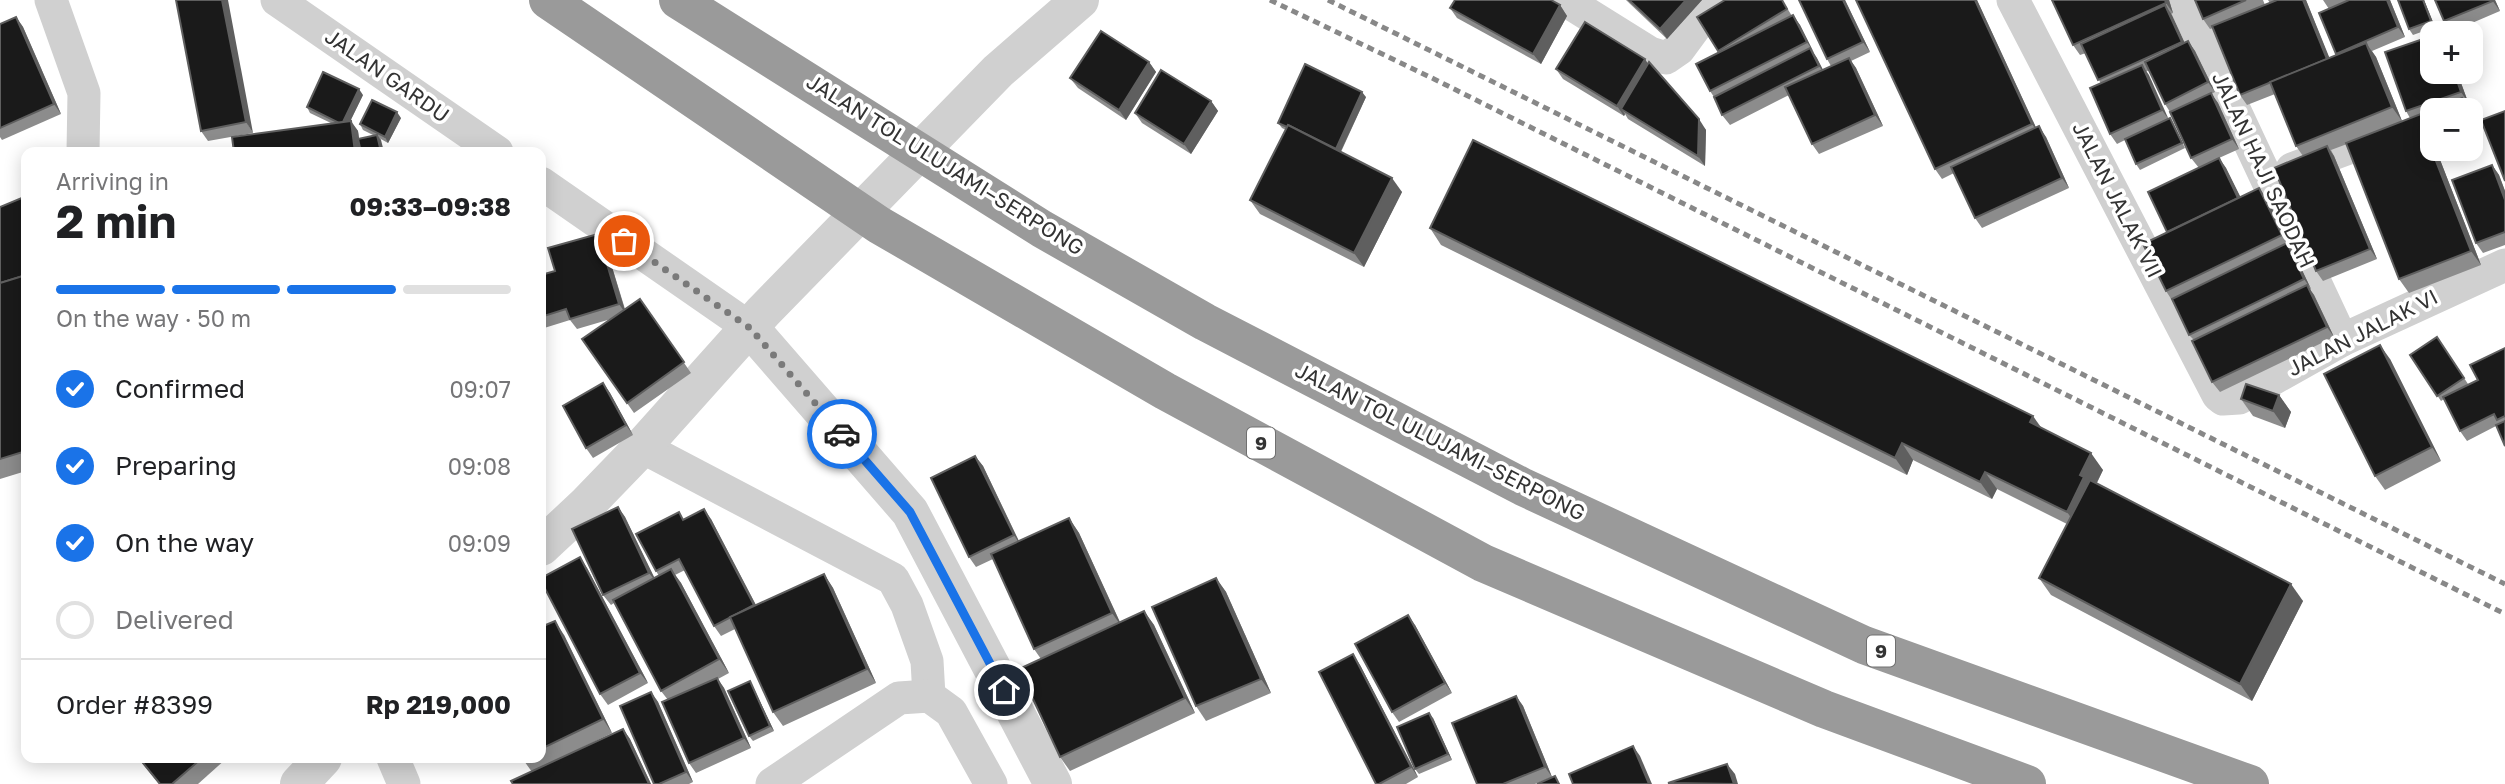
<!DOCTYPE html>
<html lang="en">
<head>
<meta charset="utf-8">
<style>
  body { margin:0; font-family:"Golos Text",sans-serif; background:#f6f6f6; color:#202124; height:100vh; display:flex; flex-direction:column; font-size:26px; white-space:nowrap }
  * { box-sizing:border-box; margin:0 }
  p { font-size:23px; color:#757577 }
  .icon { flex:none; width:38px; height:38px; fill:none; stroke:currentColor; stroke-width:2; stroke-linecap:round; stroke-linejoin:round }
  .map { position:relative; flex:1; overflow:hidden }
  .details { position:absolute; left:21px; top:147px; width:525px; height:616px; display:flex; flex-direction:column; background:#fff; border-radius:14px; box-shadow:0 4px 18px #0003 }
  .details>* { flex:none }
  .buttons { position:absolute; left:2420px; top:21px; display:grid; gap:14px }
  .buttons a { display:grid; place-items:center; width:63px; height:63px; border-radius:14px; background:#fff; box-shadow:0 4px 18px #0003; font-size:35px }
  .pin { position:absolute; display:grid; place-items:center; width:60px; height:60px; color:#fff; margin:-30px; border:4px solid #fff; border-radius:50%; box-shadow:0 2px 7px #0007 }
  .courier { position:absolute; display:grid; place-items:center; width:70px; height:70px; margin:-35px; border:5px solid #1a73e8; border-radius:50%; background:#fff; color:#222; box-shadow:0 2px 9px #0007 }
  .summary em { font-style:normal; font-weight:700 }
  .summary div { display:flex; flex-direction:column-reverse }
  .summary { display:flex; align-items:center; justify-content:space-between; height:119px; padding:0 35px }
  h1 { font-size:46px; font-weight:700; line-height:52px }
  .bar { display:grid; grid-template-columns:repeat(4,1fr); gap:10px 7px; align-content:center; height:84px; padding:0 35px }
  .bar i { height:9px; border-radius:5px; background:#e0e0e0 }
  .bar .active { background:#1a73e8 }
  .bar p { grid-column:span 4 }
  .line { display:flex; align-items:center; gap:18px; padding:0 35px; border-top:2px solid #e0e0e0 }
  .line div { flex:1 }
  ol { padding:0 35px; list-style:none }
  li { display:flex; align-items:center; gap:21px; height:77px }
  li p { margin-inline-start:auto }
  li .icon { padding:7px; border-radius:50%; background:#1a73e8; color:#fff; stroke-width:4 }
  li:last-child { color:#757577 }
  li i { width:38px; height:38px; border:4px solid #e0e0e0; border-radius:50% }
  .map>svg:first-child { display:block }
</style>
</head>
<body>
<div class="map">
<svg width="2505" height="784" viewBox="0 0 2505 784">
  <rect width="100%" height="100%" fill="#fff"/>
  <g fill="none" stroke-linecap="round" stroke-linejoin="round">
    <g stroke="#d0d0d0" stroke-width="33">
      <polyline points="51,0 84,93 83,152"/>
      <polyline points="277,0 497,152"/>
      <polyline points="1565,0 1650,53 1666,58 1679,49 1715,0"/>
      <polyline points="2013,0 2218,395 2223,399 2239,398 2342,340 2505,265"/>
      <polyline points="2183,0 2342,340"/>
      <polyline points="2292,169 2389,133"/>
      <polyline points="541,183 750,328"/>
      <polyline points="642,447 893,579 907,605 927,661 929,696"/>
      <polyline points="393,758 404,784"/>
      <polyline points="772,784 899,698 929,696 951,712 991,784"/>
    </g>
    <g stroke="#d0d0d0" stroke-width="38">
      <polyline points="750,328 910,512 1053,784"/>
      <polyline points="541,547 586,505 642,447 763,312 998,71 1080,0"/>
      <polyline points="299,784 323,758"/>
    </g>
    <g stroke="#9a9a9a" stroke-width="38">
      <polyline points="548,0 879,225 1165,391 1483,563 1824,709 2027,784"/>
      <polyline points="678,0 1042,229 1205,322 1523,487 1864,645 2250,784"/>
    </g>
    <g stroke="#888" stroke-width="5" stroke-dasharray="7 5" stroke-linecap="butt">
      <polyline points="1270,0 1434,79 2505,614"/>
      <polyline points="1328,0 2505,584"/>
    </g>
  </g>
  <g fill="#8c8c8c">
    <polygon points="176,0 253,133 208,141 201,131"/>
    <polygon points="1626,0 1702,0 1667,39"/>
    <polygon points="1782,0 1792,16 1800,25 1814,53 1823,70 1831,66 1827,59 1799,0 1845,0 1870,52 1851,61 1856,68 1883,126 1819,154 1812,144 1789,95 1730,125 1722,115 1714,97 1710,91 1719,52 1697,17"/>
    <polygon points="1977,0 2036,128 2046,137 2069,188 1982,228 1975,218 1954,173 1942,179 1935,169"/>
    <polygon points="2052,0 2169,0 2173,13 2171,14 2184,42 2188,41 2195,51 2215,92 2211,94 2218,103 2239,149 2219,158 2226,168 2240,197 2259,188 2269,202 2311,289 2310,290 2314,295 2334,337 2220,392 2212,382 2194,340 2189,335 2175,305 2166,291 2167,232 2199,168 2191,158 2170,112 2165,104 2149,70 2146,72 2168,119 2173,123 2185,148 2140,170 2136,164 2125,140 2117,144 2110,134 2101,84 2086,53 2080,55 2073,45"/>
    <polygon points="2195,0 2263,0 2265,5 2270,3 2268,0 2306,0 2329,58 2337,55 2319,13 2329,9 2323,0 2390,0 2405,37 2372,51 2376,57 2402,121 2410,118 2406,111 2432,72 2457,72 2468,102 2465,103 2470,110 2432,110 2432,149 2444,149 2437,152 2481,265 2409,293 2399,279 2347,144 2331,150 2334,156 2377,259 2323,281 2316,271 2303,156 2296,146 2275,94 2247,105 2240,95 2213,28 2210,29 2203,19"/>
    <polygon points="2424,0 2435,27 2413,35 2409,29"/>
    <polygon points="2495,0 2500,11 2451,32 2444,21"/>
    <polygon points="1560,5 1567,16 1541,64 1457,18 1450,8"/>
    <polygon points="16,17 23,27 61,114 2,140 0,137 0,24"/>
    <polygon points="1149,62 1156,72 1126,120 1078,88 1070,78"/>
    <polygon points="1648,64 1706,130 1705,166 1628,119 1625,114 1624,116 1563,79 1556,69"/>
    <polygon points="363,95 350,121 358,131 359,139 375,136 363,130 360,124 401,118 388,143 379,138 381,140 361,152 333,124 310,113 307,107"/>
    <polygon points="1366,97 1341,152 1402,192 1364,267 1260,214 1250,200 1286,130 1282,128 1278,123"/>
    <polygon points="1211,101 1218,111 1191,154 1142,123 1135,113"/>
    <polygon points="2471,111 2480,134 2471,138"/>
    <polygon points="2492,165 2499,175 2505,191 2505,245 2483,253 2476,243"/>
    <polygon points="26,200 26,471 0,479 0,207"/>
    <polygon points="1430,228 2042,428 2103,470 2097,483 2303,601 2252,701 2051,595 2039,578 2067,524 1997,489 1992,499 1913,460 1907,475 1441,245"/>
    <polygon points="605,244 625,309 640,299 691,373 634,413 582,339 611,319 577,329 570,320 541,329 541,275 555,271"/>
    <polygon points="2437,337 2468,384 2459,390 2478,380 2505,348 2505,446 2496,426 2467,441 2460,431 2444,399 2441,401 2410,355"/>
    <polygon points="2390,359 2441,461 2385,490 2375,476"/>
    <polygon points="603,383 610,393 633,435 593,458 586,448"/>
    <polygon points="2279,395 2291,412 2285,428 2253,416 2241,399"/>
    <polygon points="975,456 983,466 1019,541 1069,518 1079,533 1120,622 1144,611 1154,625 1195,713 1070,771 1060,757 1041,659 1034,649 993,559 976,567 969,557"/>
    <polygon points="618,507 625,517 654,578 659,576 656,571 684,520 711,519 756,605 824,574 833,588 876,683 783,726 773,712 735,629 721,636 714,626 685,570 675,575 681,583 729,673 718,679 724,688 751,748 696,773 689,763 668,700 661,691 614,603 611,605 603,595"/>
    <polygon points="587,568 648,683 608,705 600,694"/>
    <polygon points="1216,578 1226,592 1271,693 1206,721 1196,706"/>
    <polygon points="1415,625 1452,693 1399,722 1392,712"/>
    <polygon points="541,627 564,635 612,733 577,750 623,729 630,739 651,784 513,784 532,772 522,758 541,758"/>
    <polygon points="1360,665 1418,777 1406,784 1376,784"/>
    <polygon points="750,681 753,687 774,731 753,741 749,736"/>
    <polygon points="651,692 658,702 693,782 689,784 654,784"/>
    <polygon points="1516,696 1523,706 1552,777 1535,784 1477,784"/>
    <polygon points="1433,718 1452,760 1419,774 1415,769"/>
    <polygon points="138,758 227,758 198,784 159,784"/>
  </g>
  <g fill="#5f5f5f">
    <polygon points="222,0 228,0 253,133 246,122"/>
    <polygon points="1686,0 1702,0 1667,39 1660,29"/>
    <polygon points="1843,0 1845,0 1870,52 1863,42"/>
    <polygon points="1975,0 1977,0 2039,134 2032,124"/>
    <polygon points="2165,0 2169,0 2173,13 2166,3"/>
    <polygon points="2303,0 2306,0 2334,69 2327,59"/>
    <polygon points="2387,0 2390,0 2405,37 2398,27"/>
    <polygon points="2423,0 2424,0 2435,27 2431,21"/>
    <polygon points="2492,0 2495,0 2500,11"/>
    <polygon points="1560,5 1567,16 1541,64 1533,54"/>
    <polygon points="2165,5 2172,15 2189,52 2182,42"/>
    <polygon points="1793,15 1800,25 1814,53 1807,42"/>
    <polygon points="16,17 23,27 61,114 54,104"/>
    <polygon points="2188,41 2195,51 2215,92 2208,82"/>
    <polygon points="2366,43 2376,57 2402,121 2392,107"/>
    <polygon points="1810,48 1817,58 1826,76 1819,66"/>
    <polygon points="1849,58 1856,68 1883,126 1875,115"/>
    <polygon points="1645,59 1652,70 1621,109 1625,114 1624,116 1617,106"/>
    <polygon points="1149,62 1156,72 1126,120 1119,110"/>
    <polygon points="2142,65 2149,75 2169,120 2162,110"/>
    <polygon points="2454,72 2457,72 2468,102 2461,92"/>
    <polygon points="359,89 363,95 346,130 342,125"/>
    <polygon points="1362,92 1366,97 1339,155 1335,150"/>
    <polygon points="2211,93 2218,103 2239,149 2232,139"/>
    <polygon points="2462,98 2470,110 2466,110"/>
    <polygon points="1211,101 1218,111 1191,154 1184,144"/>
    <polygon points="2471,111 2472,112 2480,134 2471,121"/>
    <polygon points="397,112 401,118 388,143 385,137"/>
    <polygon points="1699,119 1706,130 1705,166 1698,156"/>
    <polygon points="351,121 358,131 361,152 355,152"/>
    <polygon points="2039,126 2046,137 2069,188 2062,178"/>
    <polygon points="377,135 381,140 384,152 381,152"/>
    <polygon points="2427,138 2432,146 2432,149 2435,149 2437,152 2481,265 2471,251"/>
    <polygon points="2327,146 2334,156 2377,259 2370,249"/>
    <polygon points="2219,158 2226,168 2246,208 2239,198"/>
    <polygon points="2492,165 2499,175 2505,191 2505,200"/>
    <polygon points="1392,178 1402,192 1364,267 1354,253"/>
    <polygon points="2259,188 2269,202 2291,249 2282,235"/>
    <polygon points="598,234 605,244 626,314 619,304"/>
    <polygon points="2287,243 2294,253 2311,289 2304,279"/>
    <polygon points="2307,285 2314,295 2334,337 2327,327"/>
    <polygon points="2380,345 2390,359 2441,461 2432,447"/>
    <polygon points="603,383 610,393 633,435 626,425"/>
    <polygon points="2279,395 2291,412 2285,428 2273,411"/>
    <polygon points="2033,416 2045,433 2030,422"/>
    <polygon points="1902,443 1913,460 1907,475 1895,458"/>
    <polygon points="2091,453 2103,470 2093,490 2079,529 2067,512 2080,475"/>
    <polygon points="975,456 983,466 1021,546 1014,535"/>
    <polygon points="1985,472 1997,489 1992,499 1980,482"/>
    <polygon points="618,507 625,517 657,583 649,573"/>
    <polygon points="704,509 711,519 761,615 754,605"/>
    <polygon points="1069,518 1079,533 1122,627 1112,613"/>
    <polygon points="580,557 587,568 648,683 640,673"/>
    <polygon points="671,569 681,583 729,673 719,659"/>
    <polygon points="824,574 833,588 876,683 867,669"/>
    <polygon points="1216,578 1226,592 1271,693 1261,679"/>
    <polygon points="2291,584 2303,601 2252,701 2240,684"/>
    <polygon points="1144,611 1154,625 1195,713 1185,698"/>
    <polygon points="1408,615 1415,625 1452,693 1445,683"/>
    <polygon points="555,621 564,635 612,733 603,719"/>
    <polygon points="1353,654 1360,665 1418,777 1411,767"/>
    <polygon points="717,678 724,688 751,748 744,738"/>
    <polygon points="750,681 753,687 774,731 770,726"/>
    <polygon points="651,692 658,702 693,782 686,772"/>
    <polygon points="1516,696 1523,706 1552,777 1545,767"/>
    <polygon points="1429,713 1433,718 1452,760 1448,754"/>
    <polygon points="623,729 630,739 651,784 649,784"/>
    <polygon points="1633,746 1640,756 1652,784 1649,784"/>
    <polygon points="1727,764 1735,774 1738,784 1734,784"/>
  </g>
  <g fill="#1a1a1a" stroke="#5f5f5f" stroke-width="2">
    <polygon points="176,0 222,0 246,122 201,131"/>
    <polygon points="1455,0 1551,0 1560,5 1533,54 1450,8"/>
    <polygon points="1629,0 1686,0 1660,29"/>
    <polygon points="1725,0 1782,0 1787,9 1718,51 1697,17"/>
    <polygon points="1799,0 1843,0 1863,42 1827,59"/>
    <polygon points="1856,0 1975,0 2032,124 1935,169"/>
    <polygon points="2052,0 2165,0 2166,3 2073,45"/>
    <polygon points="2195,0 2246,0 2203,19"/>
    <polygon points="2277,0 2303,0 2327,59 2240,95 2212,26"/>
    <polygon points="2349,0 2387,0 2398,27 2336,54 2319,13"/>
    <polygon points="2398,0 2423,0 2431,21 2409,29"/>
    <polygon points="2435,0 2492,0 2493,1 2444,21"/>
    <polygon points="2165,5 2182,42 2098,80 2081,44"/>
    <polygon points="1793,15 1807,42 1710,91 1696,64"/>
    <polygon points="16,17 54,104 0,128 0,24"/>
    <polygon points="1585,22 1645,59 1617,106 1556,69"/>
    <polygon points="1101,31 1149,62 1119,110 1070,78"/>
    <polygon points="2432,36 2432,72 2454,72 2461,92 2406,111 2385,52"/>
    <polygon points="2188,41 2208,82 2165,104 2145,62"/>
    <polygon points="2366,43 2392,107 2296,146 2270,82"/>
    <polygon points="1810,48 1819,66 1722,115 1714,97"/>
    <polygon points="1849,58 1875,115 1812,144 1785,87"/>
    <polygon points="1649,62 1699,119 1698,156 1621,109"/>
    <polygon points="1305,64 1362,92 1336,149 1288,125 1287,127 1278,123"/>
    <polygon points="2142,65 2162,110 2110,134 2090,88"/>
    <polygon points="1161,70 1211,101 1184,144 1135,113"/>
    <polygon points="323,72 359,89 343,122 339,123 307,107"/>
    <polygon points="2211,93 2232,139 2191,158 2170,112"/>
    <polygon points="2462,98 2466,110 2432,110 2432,135 2427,138 2471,251 2399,279 2346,143"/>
    <polygon points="372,100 397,112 385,137 360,124"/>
    <polygon points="2505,111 2505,181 2481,120"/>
    <polygon points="2170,118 2182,143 2136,164 2125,139"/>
    <polygon points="351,121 355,152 234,152 232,137"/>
    <polygon points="1288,125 1392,178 1354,253 1250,200"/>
    <polygon points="2039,126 2062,178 1975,218 1951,167"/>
    <polygon points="377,135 381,152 361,152 358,139"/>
    <polygon points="1473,140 2033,416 2030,422 2091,453 2080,475 2084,477 2067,512 1985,472 1980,482 1902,443 1895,458 1430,228"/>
    <polygon points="2327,146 2370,249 2316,271 2274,168"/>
    <polygon points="2219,158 2238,198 2167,232 2148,192"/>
    <polygon points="2492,165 2505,200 2505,232 2476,243 2452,180"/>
    <polygon points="2259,188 2282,235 2166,291 2143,244"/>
    <polygon points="24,197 26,202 26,275 0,283 0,207"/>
    <polygon points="598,234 619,304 570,319 566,309 541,317 541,275 555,271 548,248"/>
    <polygon points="2287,243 2304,279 2189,335 2172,299"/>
    <polygon points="26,275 26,451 0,459 0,283"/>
    <polygon points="2307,285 2327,327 2212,382 2192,341"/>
    <polygon points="640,299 684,362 627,403 582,339"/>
    <polygon points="2437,337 2464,378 2437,396 2410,355"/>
    <polygon points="2380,345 2432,447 2375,476 2324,374"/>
    <polygon points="2505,348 2505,416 2497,420 2494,414 2460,431 2443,397 2478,380 2470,365"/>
    <polygon points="603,383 626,425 586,448 563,406"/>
    <polygon points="2246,384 2279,395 2273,411 2241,399"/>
    <polygon points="2505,421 2505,446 2496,425"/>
    <polygon points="975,456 1014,535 969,557 931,478"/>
    <polygon points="2090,480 2291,584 2240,684 2039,578"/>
    <polygon points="618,507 649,573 603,595 572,529"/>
    <polygon points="704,509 754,605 714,626 679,559 656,571 636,534 679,512 683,520"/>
    <polygon points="1069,518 1112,613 1034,649 991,554"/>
    <polygon points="580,557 640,673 600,694 541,581 541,578"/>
    <polygon points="671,569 719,659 661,691 613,600"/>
    <polygon points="824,574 867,669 773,712 730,617"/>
    <polygon points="1216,578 1261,679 1196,706 1152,607"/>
    <polygon points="1144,611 1185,698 1060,757 1019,669"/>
    <polygon points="1408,615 1445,683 1392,712 1355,644"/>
    <polygon points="555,621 603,719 541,749 541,627"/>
    <polygon points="1353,654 1411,767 1379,784 1376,784 1319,672"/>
    <polygon points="717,678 744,738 689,763 662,702"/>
    <polygon points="750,681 770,726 749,736 728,691"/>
    <polygon points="651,692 686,772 659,784 654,784 620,706"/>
    <polygon points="1516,696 1545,767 1503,784 1477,784 1452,723"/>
    <polygon points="1429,713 1448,754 1415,769 1397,727"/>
    <polygon points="623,729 649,784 513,784 511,781"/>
    <polygon points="1633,746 1649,784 1573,784 1569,774"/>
    <polygon points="139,758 202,758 172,784 160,784"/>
    <polygon points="1727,764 1734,784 1668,783"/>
    <polygon points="1555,776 1559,784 1537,784"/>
  </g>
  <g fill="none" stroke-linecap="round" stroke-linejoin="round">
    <polyline stroke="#7a7a7a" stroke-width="7" stroke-dasharray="0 12.6" points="624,241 750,328 842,434"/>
    <polyline stroke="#1a73e8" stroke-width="9" points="842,434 910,512 1004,690"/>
  </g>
  <g text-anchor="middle" stroke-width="7" stroke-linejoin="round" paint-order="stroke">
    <g fill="#fff" stroke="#707070" stroke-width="2">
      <rect x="1247" y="427.5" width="28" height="31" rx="5"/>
      <rect x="1867" y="635.5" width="28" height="31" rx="5"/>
    </g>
    <g font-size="19" font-weight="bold" fill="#333">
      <text x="1261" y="450">9</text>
      <text x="1881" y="658">9</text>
    </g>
    <g font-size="21" fill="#333" stroke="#fff">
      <text transform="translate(387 76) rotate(35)" y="7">JALAN GARDU</text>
      <text transform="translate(945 165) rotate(32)" y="7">JALAN TOL ULUJAMI–SERPONG</text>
      <text transform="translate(2263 170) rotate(65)" y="7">JALAN HAJI SAODAH</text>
      <text transform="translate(2117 200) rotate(63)" y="7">JALAN JALAK VII</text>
      <text transform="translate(2363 333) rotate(-27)" y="7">JALAN JALAK VI</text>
      <text transform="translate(1440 442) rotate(27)" y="7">JALAN TOL ULUJAMI–SERPONG</text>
    </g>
  </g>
</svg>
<div class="buttons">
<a>+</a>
<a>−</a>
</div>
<div class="pin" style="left:624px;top:241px;background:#ea580c"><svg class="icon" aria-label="bag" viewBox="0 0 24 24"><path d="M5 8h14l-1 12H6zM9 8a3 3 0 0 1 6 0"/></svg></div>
<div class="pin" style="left:1004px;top:690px;background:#1f2937"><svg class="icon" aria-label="home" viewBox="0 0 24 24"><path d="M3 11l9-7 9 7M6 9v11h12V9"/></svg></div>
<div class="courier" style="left:842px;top:434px"><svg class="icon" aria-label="car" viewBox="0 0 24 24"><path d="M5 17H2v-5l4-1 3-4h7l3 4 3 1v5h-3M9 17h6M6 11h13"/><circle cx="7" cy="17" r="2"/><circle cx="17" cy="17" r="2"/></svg></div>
<section class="details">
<div class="summary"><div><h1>2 min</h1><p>Arriving in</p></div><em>09:33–09:38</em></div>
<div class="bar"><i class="active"></i><i class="active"></i><i class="active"></i><i></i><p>On the way · 50 m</p></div>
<ol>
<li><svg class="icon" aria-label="check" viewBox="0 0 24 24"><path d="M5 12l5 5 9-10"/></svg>Confirmed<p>09:07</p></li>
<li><svg class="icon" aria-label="check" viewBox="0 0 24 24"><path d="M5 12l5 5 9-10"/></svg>Preparing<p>09:08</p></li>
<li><svg class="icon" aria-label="check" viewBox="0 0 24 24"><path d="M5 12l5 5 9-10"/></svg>On the way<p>09:09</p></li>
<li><i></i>Delivered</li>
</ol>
<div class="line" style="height:91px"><div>Order #8399</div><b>Rp 219,000</b></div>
</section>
</div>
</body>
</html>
